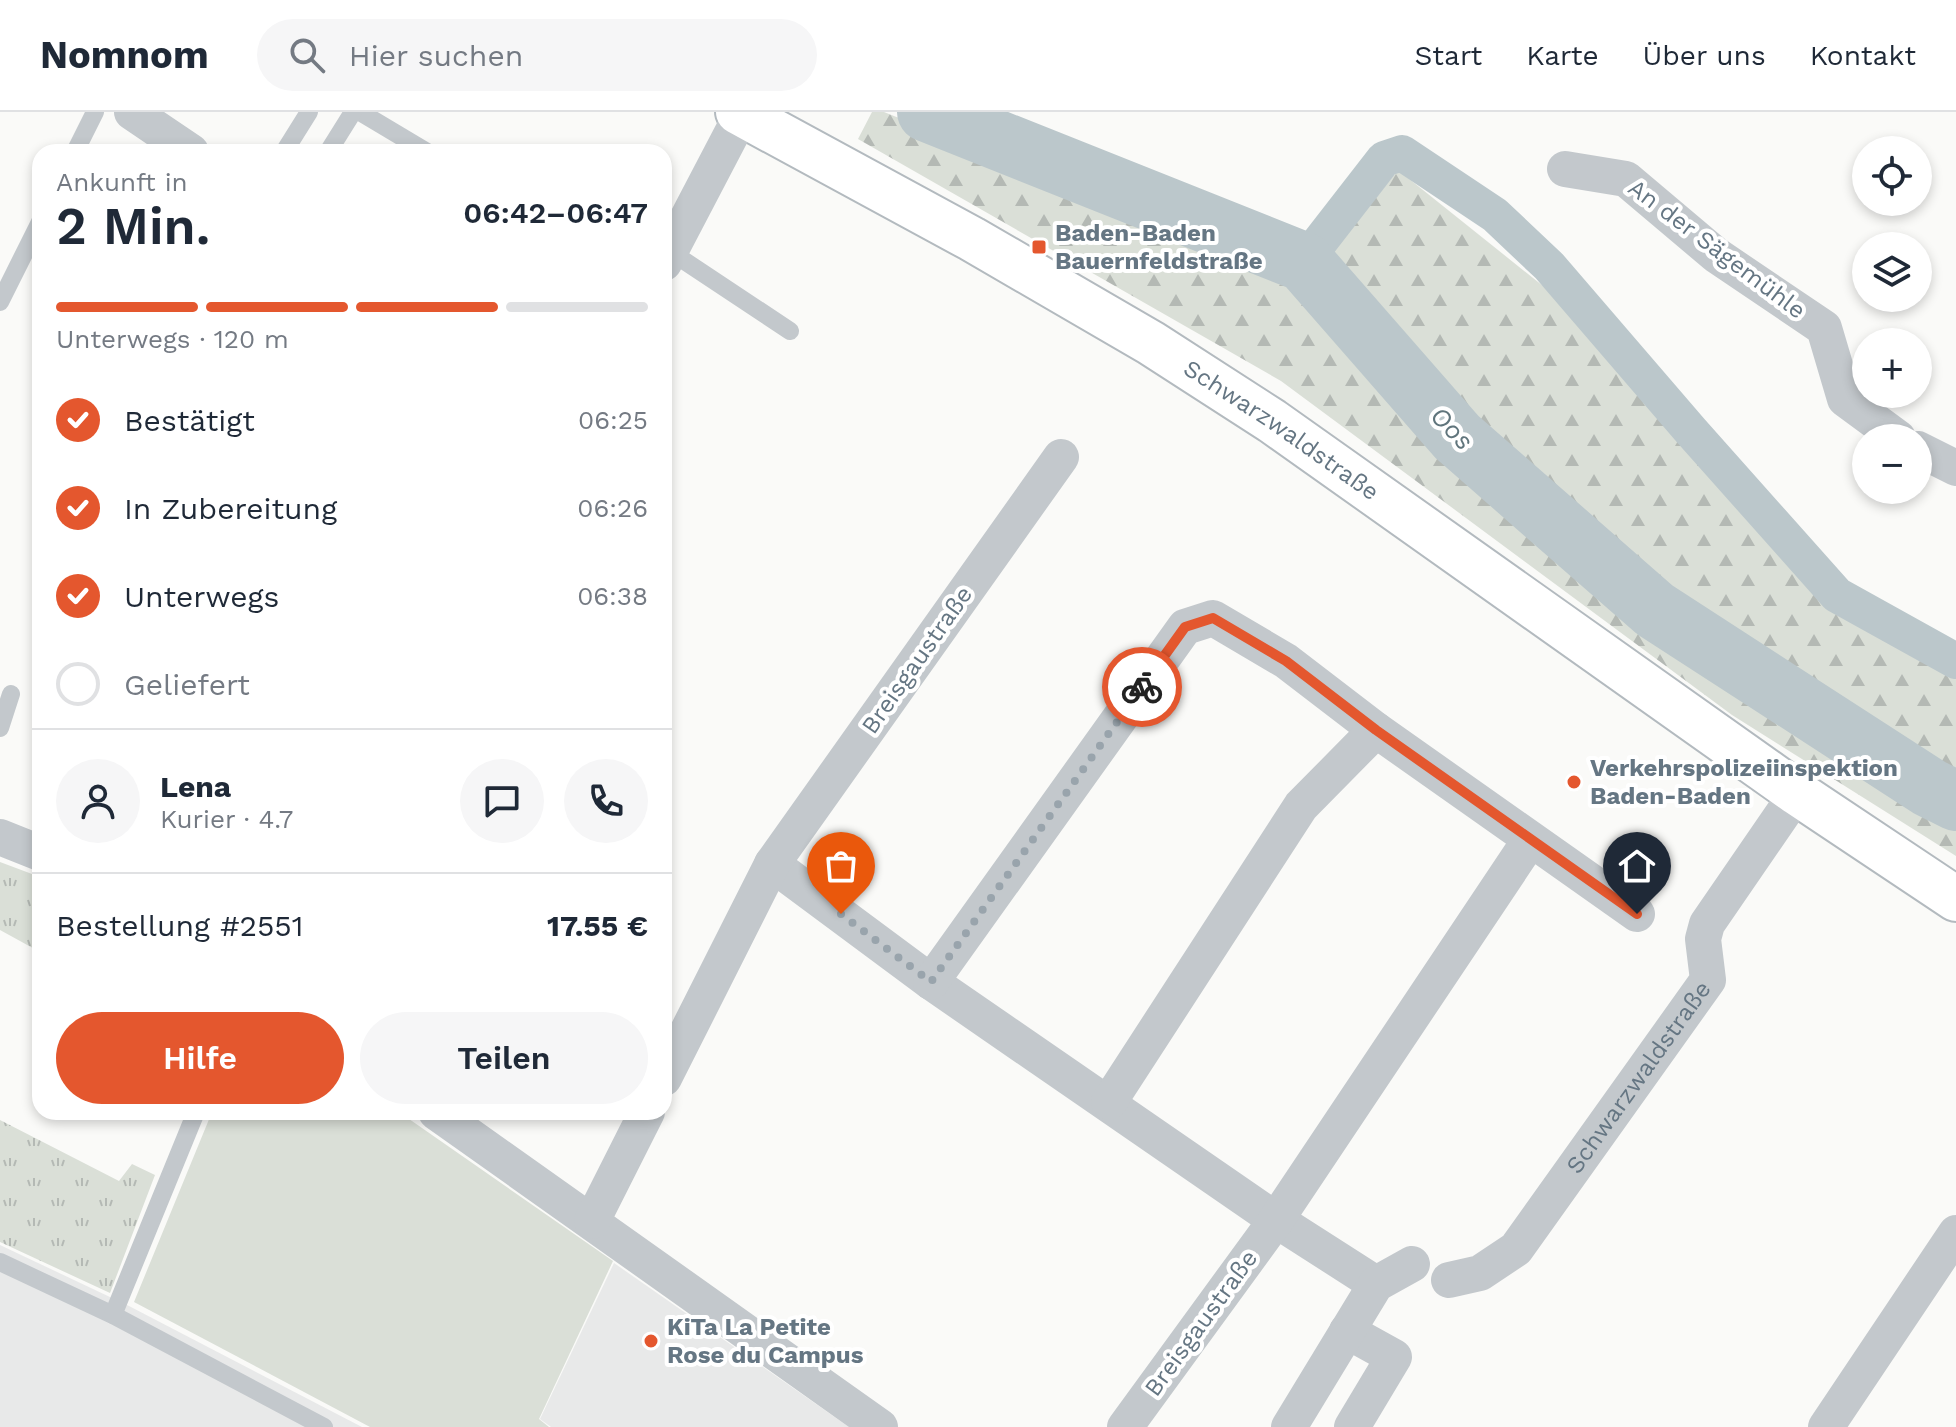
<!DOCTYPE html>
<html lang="de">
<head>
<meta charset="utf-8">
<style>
  body { margin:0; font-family:"Work Sans",sans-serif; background:#f6f6f7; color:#1f2937; height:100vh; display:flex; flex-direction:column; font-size:30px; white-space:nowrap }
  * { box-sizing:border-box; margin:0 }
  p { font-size:26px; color:#747a83 }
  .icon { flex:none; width:44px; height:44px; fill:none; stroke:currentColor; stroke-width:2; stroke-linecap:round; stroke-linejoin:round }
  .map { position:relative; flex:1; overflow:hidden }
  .sheet { position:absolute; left:32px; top:32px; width:640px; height:976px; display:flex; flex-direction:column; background:#fff; border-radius:24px; box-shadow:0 4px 12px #0003 }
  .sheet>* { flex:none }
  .buttons { position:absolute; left:1852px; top:24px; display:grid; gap:16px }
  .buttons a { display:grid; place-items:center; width:80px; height:80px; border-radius:50%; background:#fff; box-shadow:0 4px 12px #0003; font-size:40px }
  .pin { position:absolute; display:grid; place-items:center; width:68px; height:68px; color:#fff; margin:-82px -34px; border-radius:50% 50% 50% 0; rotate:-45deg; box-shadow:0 0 8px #0007 }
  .pin .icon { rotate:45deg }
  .courier { position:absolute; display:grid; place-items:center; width:80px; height:80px; margin:-40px; border:6px solid #e4572e; border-radius:50%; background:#fff; color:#222; box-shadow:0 2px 10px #0007 }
  .head em { font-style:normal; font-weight:600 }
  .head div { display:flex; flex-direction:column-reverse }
  .head { display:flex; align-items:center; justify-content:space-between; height:136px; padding:0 24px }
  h1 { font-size:52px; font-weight:600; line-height:60px }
  .bar { display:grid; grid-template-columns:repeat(4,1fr); gap:12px 8px; align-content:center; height:96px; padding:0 24px }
  .bar i { height:10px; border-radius:6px; background:#e0e1e3 }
  .bar .selected { background:#e4572e }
  .bar p { grid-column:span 4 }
  .line { display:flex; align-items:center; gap:20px; padding:0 24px; border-top:2px solid #e0e1e3 }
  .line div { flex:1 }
  .round { display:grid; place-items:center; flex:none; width:84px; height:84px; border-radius:42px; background:#f6f6f7 }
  ol { padding:0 24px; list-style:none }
  li { display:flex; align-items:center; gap:24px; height:88px }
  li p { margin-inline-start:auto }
  li .icon { padding:8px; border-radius:50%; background:#e4572e; color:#fff; stroke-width:4 }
  li:last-child { color:#747a83 }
  li i { width:44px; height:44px; border:4px solid #e0e1e3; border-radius:50% }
  .primary-button { display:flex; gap:16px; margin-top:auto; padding:16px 24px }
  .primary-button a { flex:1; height:92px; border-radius:48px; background:#e4572e; color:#fff; font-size:32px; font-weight:600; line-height:92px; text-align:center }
  .primary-button a+a { background:#f6f6f7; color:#1f2937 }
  header { display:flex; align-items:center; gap:48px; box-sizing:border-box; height:112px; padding:0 40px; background:#fff; border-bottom:2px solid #e0e1e3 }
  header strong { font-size:38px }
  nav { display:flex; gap:44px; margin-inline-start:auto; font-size:28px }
  .search { width:560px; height:72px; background:#f6f6f7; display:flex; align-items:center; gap:20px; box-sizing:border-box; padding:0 28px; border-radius:44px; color:#747a83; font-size:30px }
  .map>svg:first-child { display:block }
</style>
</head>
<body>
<header>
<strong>Nomnom</strong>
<div class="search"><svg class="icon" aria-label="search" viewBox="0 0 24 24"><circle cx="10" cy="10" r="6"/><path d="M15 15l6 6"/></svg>Hier suchen</div>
<nav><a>Start</a><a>Karte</a><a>Über uns</a><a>Kontakt</a></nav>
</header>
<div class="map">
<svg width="1956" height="1315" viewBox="0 0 1956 1315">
  <defs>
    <pattern id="grass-tufts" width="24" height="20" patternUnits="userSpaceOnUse" patternTransform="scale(2)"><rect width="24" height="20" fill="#dadfd7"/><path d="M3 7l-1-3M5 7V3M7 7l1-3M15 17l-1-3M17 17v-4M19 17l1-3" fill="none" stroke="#b4b9b4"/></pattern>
    <pattern id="forest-firs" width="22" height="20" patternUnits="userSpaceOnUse" patternTransform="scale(2)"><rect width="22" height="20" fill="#dadfd7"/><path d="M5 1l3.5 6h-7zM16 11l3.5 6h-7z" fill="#b4b9b4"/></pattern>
  </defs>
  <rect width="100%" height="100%" fill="#fafaf8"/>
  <g fill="#e8e9e9">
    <polygon points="0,1133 129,1194 362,1315 0,1315"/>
    <polygon points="614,1151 849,1315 551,1315 540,1307"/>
  </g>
  <g fill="url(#grass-tufts)">
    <polygon points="0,750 40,765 40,840 0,818"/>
    <polygon points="0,1008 119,1069 132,1052 155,1063 110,1181 0,1130"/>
  </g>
  <polygon fill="url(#forest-firs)" points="872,0 884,0 1308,170 1398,58 1563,190 1832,491 1956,560 1956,744 1732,603 1281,269 858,27"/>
  <polygon fill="#dadfd7" points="212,1000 399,1000 613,1149 539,1307 549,1315 370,1315 134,1190"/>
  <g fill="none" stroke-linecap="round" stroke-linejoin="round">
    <polyline stroke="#bbc7cb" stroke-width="36" points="1304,150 1384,47 1402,41 1495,103 1549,154 1691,319 1837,483 1956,549"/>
    <polyline stroke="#bbc7cb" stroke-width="60" points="927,0 1304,150 1457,325 1655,498 1930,676 1956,689"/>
    <defs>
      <g id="secondary">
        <path id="s2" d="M738 0 972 127 1151 231 1272 309 1797 681 1956 787"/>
      </g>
    </defs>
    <use href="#secondary" stroke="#b3babf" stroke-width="48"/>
    <g stroke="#c3c8cc" stroke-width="18">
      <polyline points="360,0 427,40"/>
      <polyline points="75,40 95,0"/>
      <polyline points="284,40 309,0"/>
      <polyline points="328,40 353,0"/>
      <polyline points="671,140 790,219"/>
      <polyline points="0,190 40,110"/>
      <polyline points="0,616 11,582"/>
      <polyline points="0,1150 113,1203 324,1315"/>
      <polyline points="113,1203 196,1000"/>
    </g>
    <g stroke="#c3c8cc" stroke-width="36">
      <polyline points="132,0 191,40"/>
      <polyline points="1565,57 1626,67 1716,143 1824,216 1845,287 1898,326"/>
      <polyline points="664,151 743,0"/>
      <polyline points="1918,337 1956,356"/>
      <polyline points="0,725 40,741"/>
      <polyline points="772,752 931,870 1276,1108 1376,1172"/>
      <polyline points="931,870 1185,515 1213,506 1286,549 1376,618 1637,802"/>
      <polyline points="664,966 772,752 1061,345"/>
      <polyline points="1109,990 1301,694 1376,618"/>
      <polyline points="436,1000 880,1315"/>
      <polyline points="592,1109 647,1000"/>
      <path id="s1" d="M1449 1168 1480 1161 1516 1137 1708 868 1703 827 1707 812 1797 681"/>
      <polyline points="1347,1219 1394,1245 1352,1315"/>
      <polyline points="1125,1315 1276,1108 1530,728"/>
      <polyline points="1289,1315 1376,1172 1412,1152"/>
      <polyline points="1826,1315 1956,1121"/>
    </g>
    <use href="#secondary" stroke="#fff" stroke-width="44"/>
  </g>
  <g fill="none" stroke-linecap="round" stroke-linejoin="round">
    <polyline stroke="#99a4ac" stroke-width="8" stroke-dasharray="0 14.4" points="841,802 931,870 1142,575"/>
    <polyline stroke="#e4572e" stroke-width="10" points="1142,575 1185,515 1213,506 1286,549 1376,618 1637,802"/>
  </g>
  <g fill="#e4572e" stroke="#fff" stroke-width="3">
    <rect x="1031" y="127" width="16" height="16" rx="4"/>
    <circle cx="1574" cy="670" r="8"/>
    <circle cx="651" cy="1229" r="8"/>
  </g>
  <g text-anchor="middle" stroke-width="8" stroke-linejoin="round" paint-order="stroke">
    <g font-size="24" font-weight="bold" fill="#657683" stroke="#fff" text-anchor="start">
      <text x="1055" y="129">Baden-Baden<tspan x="1055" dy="28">Bauernfeldstraße</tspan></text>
      <text x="1590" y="664">Verkehrspolizeiinspektion<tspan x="1590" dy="28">Baden-Baden</tspan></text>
      <text x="667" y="1223">KiTa La Petite<tspan x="667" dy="28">Rose du Campus</tspan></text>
    </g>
    <g font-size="24" fill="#657683" stroke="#fff">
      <text transform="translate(1717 137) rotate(37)" y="8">An der Sägemühle</text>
      <text dy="8" stroke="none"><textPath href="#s2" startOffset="630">Schwarzwaldstraße</textPath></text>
      <text transform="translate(917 548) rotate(-55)" y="8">Breisgaustraße</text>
      <text dy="8" stroke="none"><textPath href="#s1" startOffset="286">Schwarzwaldstraße</textPath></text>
      <text transform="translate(1201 1211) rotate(-54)" y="8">Breisgaustraße</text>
    </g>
    <g font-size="26" font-style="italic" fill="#60757c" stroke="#fff">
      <text transform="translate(1452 316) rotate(46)" y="9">Oos</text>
    </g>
  </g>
</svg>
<div class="buttons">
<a><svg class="icon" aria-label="locate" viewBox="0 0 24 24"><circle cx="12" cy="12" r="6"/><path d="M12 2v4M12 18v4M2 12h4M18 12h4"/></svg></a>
<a><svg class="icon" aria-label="layers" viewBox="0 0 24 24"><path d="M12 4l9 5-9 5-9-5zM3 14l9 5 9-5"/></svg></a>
<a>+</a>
<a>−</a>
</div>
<div class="pin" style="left:841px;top:802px;background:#ea580c"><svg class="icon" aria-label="bag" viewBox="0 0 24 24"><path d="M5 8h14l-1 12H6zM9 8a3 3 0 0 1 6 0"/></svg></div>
<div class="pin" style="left:1637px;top:802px;background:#1f2937"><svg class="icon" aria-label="home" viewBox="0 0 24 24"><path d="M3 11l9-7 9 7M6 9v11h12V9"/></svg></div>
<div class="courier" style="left:1142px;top:575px"><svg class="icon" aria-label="bike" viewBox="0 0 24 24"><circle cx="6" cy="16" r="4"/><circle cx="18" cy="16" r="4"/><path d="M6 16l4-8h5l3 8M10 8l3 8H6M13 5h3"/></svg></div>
<section class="sheet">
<div class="head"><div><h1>2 Min.</h1><p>Ankunft in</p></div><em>06:42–06:47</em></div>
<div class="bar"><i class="selected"></i><i class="selected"></i><i class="selected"></i><i></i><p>Unterwegs · 120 m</p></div>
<ol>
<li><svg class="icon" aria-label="check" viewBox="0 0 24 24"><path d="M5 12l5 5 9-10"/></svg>Bestätigt<p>06:25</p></li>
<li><svg class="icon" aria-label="check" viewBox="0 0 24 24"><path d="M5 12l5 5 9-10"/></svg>In Zubereitung<p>06:26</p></li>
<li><svg class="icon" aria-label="check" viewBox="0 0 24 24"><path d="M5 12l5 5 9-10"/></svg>Unterwegs<p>06:38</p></li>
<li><i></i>Geliefert</li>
</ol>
<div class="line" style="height:144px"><a class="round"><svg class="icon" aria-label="person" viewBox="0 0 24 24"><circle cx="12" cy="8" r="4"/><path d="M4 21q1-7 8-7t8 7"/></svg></a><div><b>Lena</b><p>Kurier · 4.7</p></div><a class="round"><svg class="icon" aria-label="chat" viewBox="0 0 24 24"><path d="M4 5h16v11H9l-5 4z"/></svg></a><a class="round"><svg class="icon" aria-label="phone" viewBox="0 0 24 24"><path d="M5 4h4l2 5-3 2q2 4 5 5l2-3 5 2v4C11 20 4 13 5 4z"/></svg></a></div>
<div class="line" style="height:104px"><div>Bestellung #2551</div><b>17.55 €</b></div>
<div class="primary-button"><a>Hilfe</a><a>Teilen</a></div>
</section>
</div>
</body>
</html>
